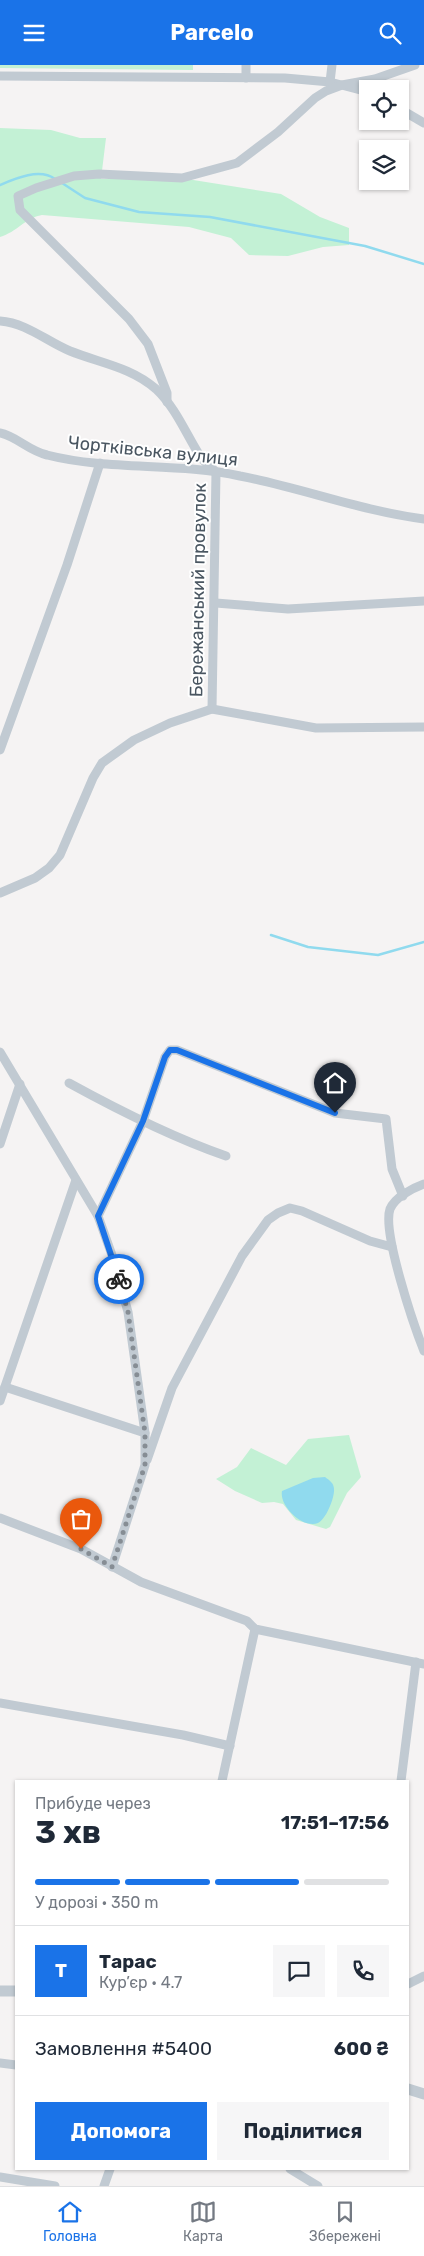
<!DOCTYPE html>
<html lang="uk">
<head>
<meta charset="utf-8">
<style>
  body { margin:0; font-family:Rubik,sans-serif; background:#f6f6f7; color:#1f2937; height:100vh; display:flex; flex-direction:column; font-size:19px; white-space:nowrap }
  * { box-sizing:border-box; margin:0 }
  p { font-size:16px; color:#747a83 }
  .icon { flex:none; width:28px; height:28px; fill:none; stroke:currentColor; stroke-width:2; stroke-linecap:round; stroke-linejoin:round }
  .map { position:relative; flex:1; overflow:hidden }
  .panel { position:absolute; left:15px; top:1715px; width:394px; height:390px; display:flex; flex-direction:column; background:#fff; border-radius:0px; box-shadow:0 1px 4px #0004 }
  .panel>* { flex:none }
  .tools { position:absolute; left:359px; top:15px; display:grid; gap:10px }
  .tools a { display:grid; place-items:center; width:50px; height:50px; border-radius:0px; background:#fff; box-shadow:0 1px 4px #0004; font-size:25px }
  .pin { position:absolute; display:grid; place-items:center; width:42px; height:42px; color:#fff; margin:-51px -21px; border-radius:50% 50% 50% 0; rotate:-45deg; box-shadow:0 0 5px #0007 }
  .pin .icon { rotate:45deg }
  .courier { position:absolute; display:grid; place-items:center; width:50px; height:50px; margin:-25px; border:4px solid #1a73e8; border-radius:50%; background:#fff; color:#222; box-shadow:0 1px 6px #0007 }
  .summary em { font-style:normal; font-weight:700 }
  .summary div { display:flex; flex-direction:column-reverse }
  .summary { display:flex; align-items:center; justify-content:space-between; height:85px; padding:0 20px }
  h1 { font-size:32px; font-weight:700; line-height:38px }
  .bar { display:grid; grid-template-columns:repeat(4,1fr); gap:8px 5px; align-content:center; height:60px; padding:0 20px }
  .bar i { height:6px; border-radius:4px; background:#e0e1e3 }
  .bar .on { background:#1a73e8 }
  .bar p { grid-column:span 4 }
  .line { display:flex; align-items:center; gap:12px; padding:0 20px; border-top:1px solid #e0e1e3 }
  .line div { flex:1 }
  .round { display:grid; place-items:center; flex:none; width:52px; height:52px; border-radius:0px; background:#f6f6f7 }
  .primary-button { display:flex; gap:10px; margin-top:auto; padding:10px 20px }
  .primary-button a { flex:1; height:58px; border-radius:0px; background:#1a73e8; color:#fff; font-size:20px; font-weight:700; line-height:58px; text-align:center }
  .primary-button a+a { background:#f6f6f7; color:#1f2937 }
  header { display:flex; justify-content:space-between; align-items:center; height:65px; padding:0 20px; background:#1a73e8; color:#fff; font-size:22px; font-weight:700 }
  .menu { display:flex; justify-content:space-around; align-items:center; height:70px; border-top:1px solid #e0e1e3; background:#fff; font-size:14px; color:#747a83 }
  .menu a { display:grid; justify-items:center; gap:2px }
  .menu .on { color:#1a73e8 }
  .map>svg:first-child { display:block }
</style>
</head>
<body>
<header><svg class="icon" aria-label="menu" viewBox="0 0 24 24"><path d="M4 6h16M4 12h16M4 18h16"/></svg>Parcelo<svg class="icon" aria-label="search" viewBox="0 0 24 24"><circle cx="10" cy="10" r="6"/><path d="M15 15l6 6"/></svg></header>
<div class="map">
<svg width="424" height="2121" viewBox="0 0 424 2121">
  <rect width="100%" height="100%" fill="#f5f3f3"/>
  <g fill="#c3f1d5">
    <polygon points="0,0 193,0 193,5 0,3"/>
    <path d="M0 63 51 65 80 73H106L101 114H187L281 129 320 152 349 163V180L323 182 288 191 249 190 231 173 189 162 42 150C25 153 17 167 0 172Z"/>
    <polygon points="349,1370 361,1412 347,1428 330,1462 326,1464 296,1455 283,1439 274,1437 262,1438 235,1426 216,1414 237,1402 251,1383 286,1400 308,1374"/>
  </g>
  <path fill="#90daee" d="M325 1412C329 1415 334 1418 334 1424 335 1432 326 1455 318 1458 303 1464 279 1441 282 1426L313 1413Z"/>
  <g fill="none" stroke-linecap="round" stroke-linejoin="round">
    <g stroke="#90daee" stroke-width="2.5">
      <polyline points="62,118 85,133 139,147 210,152 365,181 424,199"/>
      <path d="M0 120C16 113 40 103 55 114"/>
      <polyline points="271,870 308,882 378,890 424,877"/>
    </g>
    <g stroke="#c1cad2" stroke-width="9">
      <polyline points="0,11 285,13 330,17 368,27"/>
      <polyline points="246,13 246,0"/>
      <polyline points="330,17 332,0"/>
      <polyline points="400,44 424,58"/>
      <path d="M0 256C27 258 46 276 70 286 100 298 131 302 156 324 176 343 186 369 200 391 204 397 211 402 216 407L212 644"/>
      <polyline points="167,337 167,328 148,279 129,254 20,145 18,131 36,123 74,111 99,109 182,113 237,98 278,67 315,33 326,26 342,20 375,14 415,0"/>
      <path d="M0 368C16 371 29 386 47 390 110 406 177 397 240 411 302 423 361 446 424 454"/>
      <polyline points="216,538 288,544 424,536"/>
      <polyline points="0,685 67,500 100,398"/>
      <polyline points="0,828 35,813 49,803 60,790 93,713 102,698 134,675 170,658 212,644 316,663 424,662"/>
      <polyline points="0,987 98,1151 113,1193 128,1247 145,1368 145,1400 112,1502"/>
      <path d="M69 1018C120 1046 171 1072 226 1091"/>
      <polyline points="0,1079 20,1019"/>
      <path d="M424 1119C413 1123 395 1132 390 1144 382 1167 414 1261 424 1286"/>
      <polyline points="98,1151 143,1056 165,992 170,985 177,985 335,1048 386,1054 392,1104 403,1131"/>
      <polyline points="5,1322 145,1368"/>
      <polyline points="0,1336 76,1115"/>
      <polyline points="147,1395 172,1323 242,1191 268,1155 278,1148 290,1143 302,1146 370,1176 392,1182"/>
      <polyline points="0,1453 81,1484 141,1517 247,1556 255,1564 424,1599"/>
      <polyline points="0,1638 183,1670 230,1681"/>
      <polyline points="222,1716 255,1564"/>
      <polyline points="401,1716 416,1597"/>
      <polyline points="408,1919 424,1911"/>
      <polyline points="0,1998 16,2000"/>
      <polyline points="290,2104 318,2121"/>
      <polyline points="0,2112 55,2121"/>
      <polyline points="104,2121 110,2104"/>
    </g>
    <g stroke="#c1cad2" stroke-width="11">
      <polyline points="0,1926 16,1926"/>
      <polyline points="408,2024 424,2029"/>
    </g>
  </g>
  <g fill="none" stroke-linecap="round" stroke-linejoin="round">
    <polyline stroke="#868d94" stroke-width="5" stroke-dasharray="0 9" points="81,1484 112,1502 145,1400 145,1368 128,1247 119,1214"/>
    <polyline stroke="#1a73e8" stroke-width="6" points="119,1214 98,1151 143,1056 165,992 170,985 177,985 335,1048"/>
  </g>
  <g text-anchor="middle" stroke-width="4" stroke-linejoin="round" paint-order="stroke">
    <g font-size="18" fill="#4a5661" stroke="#fff">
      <text transform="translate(153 386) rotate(6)" y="6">Чортківська вулиця</text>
      <text transform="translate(198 525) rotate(-89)" y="6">Бережанський провулок</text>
    </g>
  </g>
</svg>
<div class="tools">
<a><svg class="icon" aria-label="locate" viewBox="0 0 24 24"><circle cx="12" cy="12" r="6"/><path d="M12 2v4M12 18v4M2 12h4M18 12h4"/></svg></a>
<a><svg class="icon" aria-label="layers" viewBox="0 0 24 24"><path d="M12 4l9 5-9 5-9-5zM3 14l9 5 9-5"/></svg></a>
</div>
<div class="pin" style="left:81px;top:1484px;background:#ea580c"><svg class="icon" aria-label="bag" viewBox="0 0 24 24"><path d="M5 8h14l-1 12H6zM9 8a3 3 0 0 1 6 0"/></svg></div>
<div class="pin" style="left:335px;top:1048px;background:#1f2937"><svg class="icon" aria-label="home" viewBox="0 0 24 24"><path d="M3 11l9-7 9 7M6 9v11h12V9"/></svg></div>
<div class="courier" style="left:119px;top:1214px"><svg class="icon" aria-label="bike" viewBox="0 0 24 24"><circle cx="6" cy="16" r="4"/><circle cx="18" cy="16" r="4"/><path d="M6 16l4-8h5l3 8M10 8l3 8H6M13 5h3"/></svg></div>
<section class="panel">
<div class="summary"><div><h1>3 хв</h1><p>Прибуде через</p></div><em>17:51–17:56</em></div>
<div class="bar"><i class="on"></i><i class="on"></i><i class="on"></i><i></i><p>У дорозі · 350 m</p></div>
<div class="line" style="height:90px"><b class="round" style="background:#1a73e8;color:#fff">Т</b><div><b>Тарас</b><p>Кур’єр · 4.7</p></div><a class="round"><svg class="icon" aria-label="chat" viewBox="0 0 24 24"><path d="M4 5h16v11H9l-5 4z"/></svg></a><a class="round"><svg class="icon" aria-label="phone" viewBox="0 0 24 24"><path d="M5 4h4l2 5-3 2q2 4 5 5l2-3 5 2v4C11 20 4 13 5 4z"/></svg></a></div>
<div class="line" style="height:65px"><div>Замовлення #5400</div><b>600 ₴</b></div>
<div class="primary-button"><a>Допомога</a><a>Поділитися</a></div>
</section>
</div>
<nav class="menu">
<a class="on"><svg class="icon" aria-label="home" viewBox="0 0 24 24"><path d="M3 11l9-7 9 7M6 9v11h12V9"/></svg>Головна</a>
<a><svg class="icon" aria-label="map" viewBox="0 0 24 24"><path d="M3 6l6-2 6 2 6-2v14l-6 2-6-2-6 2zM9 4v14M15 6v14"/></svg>Карта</a>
<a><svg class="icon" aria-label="saved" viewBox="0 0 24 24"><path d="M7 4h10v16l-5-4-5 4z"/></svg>Збережені</a>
</nav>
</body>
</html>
